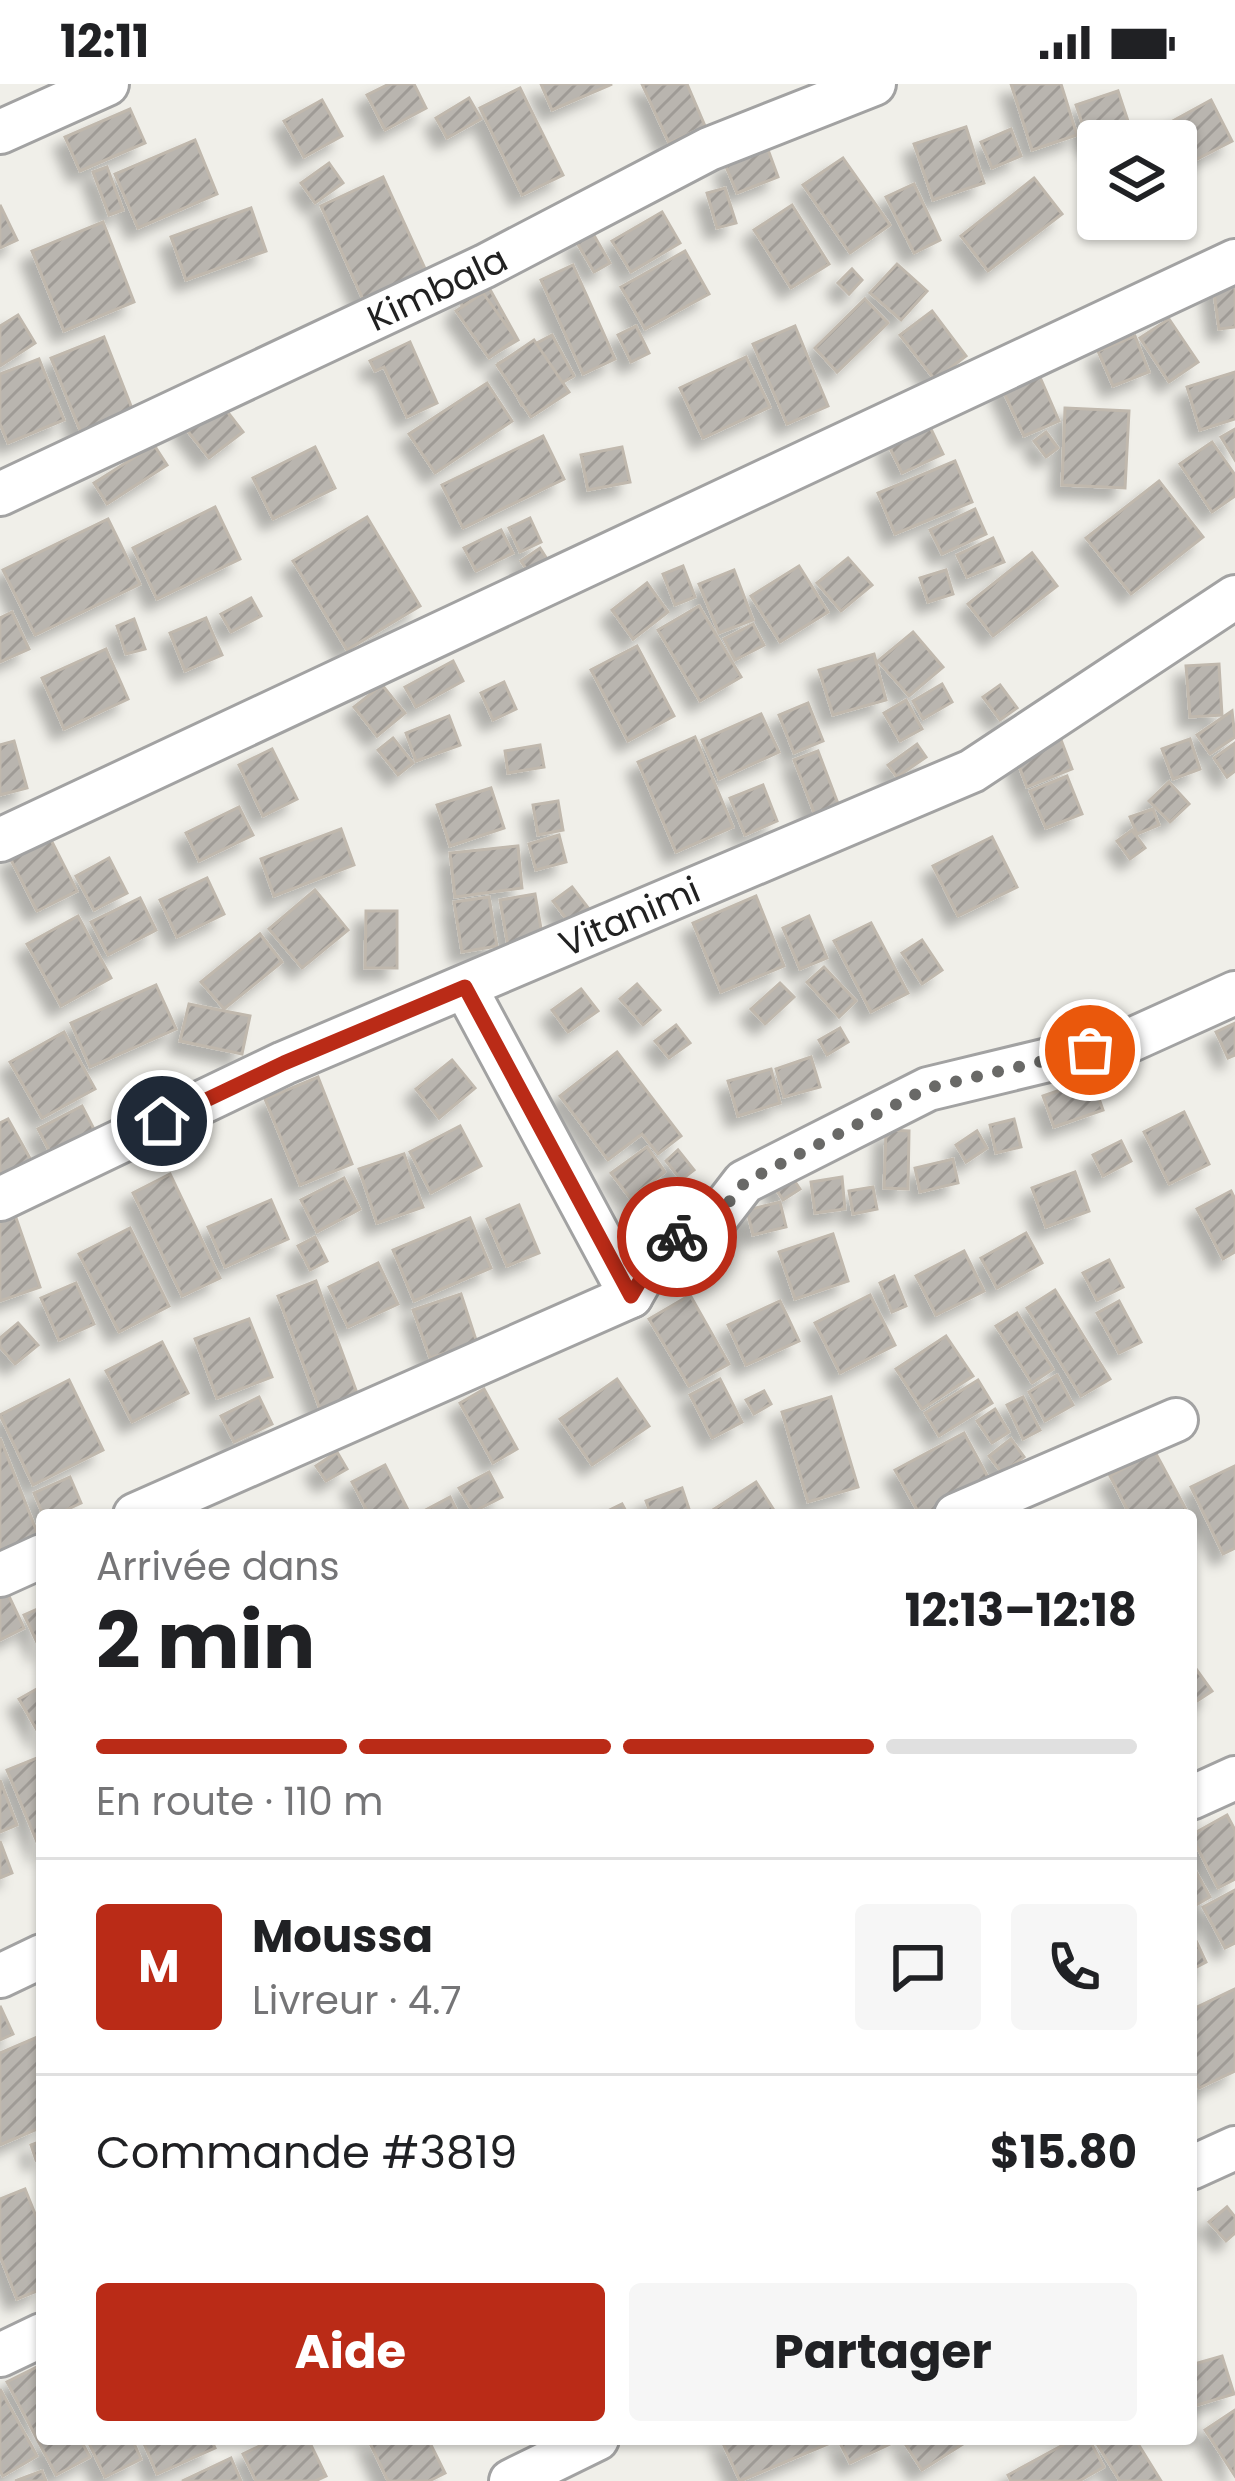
<!DOCTYPE html>
<html lang="fr">
<head>
<meta charset="utf-8">
<style>
  body { margin:0; font-family:Poppins,sans-serif; background:#f6f6f6; color:#202124; height:100vh; display:flex; flex-direction:column; font-size:45px; white-space:nowrap }
  * { box-sizing:border-box; margin:0 }
  p { font-size:39px; color:#757577 }
  .icon { flex:none; width:66px; height:66px; fill:none; stroke:currentColor; stroke-width:2; stroke-linecap:round; stroke-linejoin:round }
  .map { position:relative; flex:1; overflow:hidden }
  .details { position:absolute; left:36px; top:1425px; width:1161px; height:936px; display:flex; flex-direction:column; background:#fff; border-radius:12px; box-shadow:0 3px 9px #0004 }
  .details>* { flex:none }
  .fabs { position:absolute; left:1077px; top:36px; display:grid; gap:24px }
  .fabs a { display:grid; place-items:center; width:120px; height:120px; border-radius:12px; background:#fff; box-shadow:0 3px 9px #0004; font-size:60px }
  .pin { position:absolute; display:grid; place-items:center; width:102px; height:102px; color:#fff; margin:-51px; border:6px solid #fff; border-radius:50%; box-shadow:0 3px 12px #0007 }
  .courier { position:absolute; display:grid; place-items:center; width:120px; height:120px; margin:-60px; border:9px solid #ba2b17; border-radius:50%; background:#fff; color:#222; box-shadow:0 3px 15px #0007 }
  .head em { font-style:normal; font-weight:700 }
  .head div { display:flex; flex-direction:column-reverse }
  .head { display:flex; align-items:center; justify-content:space-between; height:204px; padding:0 60px }
  h1 { font-size:78px; font-weight:700; line-height:90px }
  .bar { display:grid; grid-template-columns:repeat(4,1fr); gap:18px 12px; align-content:center; height:144px; padding:0 60px }
  .bar i { height:15px; border-radius:9px; background:#e0e0e0 }
  .bar .active { background:#ba2b17 }
  .bar p { grid-column:span 4 }
  .line { display:flex; align-items:center; gap:30px; padding:0 60px; border-top:3px solid #e0e0e0 }
  .line div { flex:1 }
  .round { display:grid; place-items:center; flex:none; width:126px; height:126px; border-radius:12px; background:#f6f6f6 }
  .primary-button { display:flex; gap:24px; margin-top:auto; padding:24px 60px }
  .primary-button a { flex:1; height:138px; border-radius:12px; background:#ba2b17; color:#fff; font-size:48px; font-weight:700; line-height:138px; text-align:center }
  .primary-button a+a { background:#f6f6f6; color:#202124 }
  .status { display:flex; justify-content:space-between; align-items:center; height:84px; padding:0 60px; background:#fff; direction:ltr }
  .status svg { height:33px; fill:currentColor }
  .map>svg:first-child { display:block }
</style>
</head>
<body>
<div class="status"><b>12:11</b><svg viewBox="0 0 49 12"><path d="M0 12V9h3v3zM5 12V6h3v6zM10 12V3h3v9zM15 12V0h3v12zM26 1h20v11H26zM47 4h2v5h-2z"/></svg></div>
<div class="map">
<svg width="1235" height="2397" viewBox="0 0 1235 2397">
  <defs>
    <pattern id="building-hatch" width="6" height="6" patternUnits="userSpaceOnUse" patternTransform="scale(3)"><rect width="6" height="6" fill="#b9b5af"/><path d="M-1 1l2-2M0 6l6-6M5 7l2-2" fill="none" stroke="#9f9b96"/></pattern>
    <filter id="shadow"><feDropShadow dx="-11" dy="11" stdDeviation="6" flood-color="#0004"/></filter>
  </defs>
  <rect width="100%" height="100%" fill="#f0efe9"/>
  <g fill="url(#building-hatch)" stroke="#c0b8ad" stroke-width="3" filter="url(#shadow)">
    <polygon points="389,0 414,0 426,24 385,46 367,11"/>
    <polygon points="541,0 612,0 552,26"/>
    <polygon points="642,0 687,0 705,42 669,59"/>
    <polygon points="1011,0 1061,0 1077,51 1032,66"/>
    <polygon points="520,4 563,91 522,111 480,24"/>
    <polygon points="1118,7 1131,46 1089,60 1076,21"/>
    <polygon points="469,14 481,35 447,54 436,34"/>
    <polygon points="322,16 342,52 304,73 284,37"/>
    <polygon points="1211,16 1232,57 1176,86 1176,57 1136,57"/>
    <polygon points="130,25 145,59 80,87 65,53"/>
    <polygon points="966,43 984,99 933,116 914,60"/>
    <polygon points="1011,45 1021,72 992,84 981,58"/>
    <polygon points="195,56 217,110 138,144 115,90"/>
    <polygon points="767,63 778,93 737,109 725,80"/>
    <polygon points="843,74 890,141 850,169 803,101"/>
    <polygon points="329,79 343,99 315,119 301,99"/>
    <polygon points="107,83 123,126 109,131 93,88"/>
    <polygon points="383,93 433,202 370,231 321,122"/>
    <polygon points="1034,94 1062,130 988,187 961,152"/>
    <polygon points="914,100 940,156 914,169 886,113"/>
    <polygon points="725,104 736,139 717,144 707,109"/>
    <polygon points="0,121 17,156 0,164"/>
    <polygon points="792,121 829,180 791,204 754,146"/>
    <polygon points="251,124 266,167 186,196 171,153"/>
    <polygon points="662,128 680,159 631,188 612,157"/>
    <polygon points="103,138 134,218 64,247 32,167"/>
    <polygon points="592,148 610,179 594,188 576,157"/>
    <polygon points="685,167 709,210 645,245 621,203"/>
    <polygon points="897,180 927,207 901,236 870,209"/>
    <polygon points="573,181 615,275 583,290 541,196"/>
    <polygon points="852,185 862,196 849,210 838,199"/>
    <polygon points="1235,192 1235,243 1219,245 1212,195"/>
    <polygon points="488,202 518,256 491,272 460,218"/>
    <polygon points="483,209 516,255 489,274 456,227"/>
    <polygon points="865,215 888,239 837,288 815,264"/>
    <polygon points="932,227 966,272 935,296 900,251"/>
    <polygon points="18,231 35,259 0,282 0,242"/>
    <polygon points="1169,235 1198,278 1169,298 1140,254"/>
    <polygon points="636,242 649,269 631,278 618,251"/>
    <polygon points="795,242 828,322 787,340 753,260"/>
    <polygon points="552,251 574,292 522,321 499,279"/>
    <polygon points="1135,252 1149,288 1113,302 1098,267"/>
    <polygon points="104,253 138,340 86,361 51,274"/>
    <polygon points="534,256 569,308 531,333 497,281"/>
    <polygon points="410,258 437,319 407,333 384,283 375,287 370,277"/>
    <polygon points="746,273 770,323 703,354 680,304"/>
    <polygon points="39,275 64,336 8,359 0,340 0,290"/>
    <polygon points="1036,284 1059,337 1024,352 1000,300"/>
    <polygon points="1235,288 1235,335 1200,346 1187,303"/>
    <polygon points="487,299 512,337 435,389 409,350"/>
    <polygon points="216,313 243,348 209,374 182,340"/>
    <polygon points="1065,324 1129,327 1125,404 1062,401"/>
    <polygon points="929,341 943,370 902,389 888,360"/>
    <polygon points="1235,345 1235,376 1221,353"/>
    <polygon points="1046,348 1058,364 1046,373 1034,357"/>
    <polygon points="543,352 564,395 463,444 442,401"/>
    <polygon points="1212,358 1235,391 1235,412 1212,428 1180,380"/>
    <polygon points="154,361 167,381 107,420 94,399"/>
    <polygon points="315,363 335,404 273,435 253,394"/>
    <polygon points="622,363 630,398 588,406 581,371"/>
    <polygon points="955,377 972,418 895,450 878,409"/>
    <polygon points="1159,397 1203,453 1131,510 1086,454"/>
    <polygon points="215,423 240,475 157,515 133,464"/>
    <polygon points="975,425 986,450 942,470 930,446"/>
    <polygon points="367,433 420,522 347,566 293,477"/>
    <polygon points="530,434 541,458 520,468 509,444"/>
    <polygon points="108,435 140,500 35,551 3,486"/>
    <polygon points="501,446 513,469 476,487 464,464"/>
    <polygon points="993,454 1004,478 967,493 957,471"/>
    <polygon points="540,464 552,483 533,495 521,477"/>
    <polygon points="1032,469 1057,502 993,552 968,520"/>
    <polygon points="848,474 872,501 841,527 817,499"/>
    <polygon points="683,482 695,513 675,521 663,490"/>
    <polygon points="799,482 828,528 780,558 751,512"/>
    <polygon points="734,486 753,536 719,549 699,500"/>
    <polygon points="946,486 953,510 928,518 920,494"/>
    <polygon points="647,499 668,528 633,555 612,526"/>
    <polygon points="251,514 261,532 231,548 221,530"/>
    <polygon points="699,522 741,593 700,617 658,546"/>
    <polygon points="12,528 29,565 0,578 0,534"/>
    <polygon points="206,534 222,571 185,587 170,549"/>
    <polygon points="134,535 145,565 126,570 117,542"/>
    <polygon points="753,540 764,561 735,576 724,555"/>
    <polygon points="913,548 943,583 909,612 878,577"/>
    <polygon points="637,562 674,632 628,657 591,586"/>
    <polygon points="106,565 128,615 64,645 42,594"/>
    <polygon points="874,570 886,616 833,631 819,586"/>
    <polygon points="453,577 463,597 416,623 405,603"/>
    <polygon points="1219,580 1222,631 1190,633 1186,582"/>
    <polygon points="504,598 516,625 493,636 481,609"/>
    <polygon points="942,600 952,618 923,635 913,617"/>
    <polygon points="382,601 405,629 377,652 354,623"/>
    <polygon points="1000,601 1017,624 1000,636 983,613"/>
    <polygon points="906,616 922,645 900,657 884,629"/>
    <polygon points="808,619 823,657 794,669 779,631"/>
    <polygon points="1232,627 1235,653 1210,670 1197,651"/>
    <polygon points="761,630 779,668 719,695 702,656"/>
    <polygon points="449,632 460,661 416,677 406,649"/>
    <polygon points="1058,648 1072,685 1027,703 1013,666"/>
    <polygon points="695,653 733,743 676,768 638,678"/>
    <polygon points="393,654 413,679 398,691 378,666"/>
    <polygon points="1190,655 1200,685 1173,695 1162,665"/>
    <polygon points="14,657 27,704 0,711 0,661"/>
    <polygon points="1235,659 1235,687 1227,693 1214,674"/>
    <polygon points="917,660 926,673 897,693 888,681"/>
    <polygon points="540,661 544,683 508,689 505,667"/>
    <polygon points="272,665 297,715 263,732 239,681"/>
    <polygon points="818,667 842,730 818,739 794,676"/>
    <polygon points="1067,692 1082,730 1046,744 1030,707"/>
    <polygon points="1169,698 1189,720 1170,738 1149,717"/>
    <polygon points="763,701 777,737 745,751 730,714"/>
    <polygon points="491,704 504,744 450,762 437,721"/>
    <polygon points="558,717 563,746 538,751 533,721"/>
    <polygon points="239,723 253,751 199,777 186,749"/>
    <polygon points="1153,725 1159,741 1137,750 1130,733"/>
    <polygon points="341,745 354,781 274,812 261,775"/>
    <polygon points="1132,746 1145,764 1130,775 1117,757"/>
    <polygon points="559,751 566,778 536,786 529,760"/>
    <polygon points="992,753 1017,803 958,832 933,782"/>
    <polygon points="50,754 77,807 37,827 10,774"/>
    <polygon points="518,762 522,804 455,813 450,769"/>
    <polygon points="109,774 127,809 94,826 76,792"/>
    <polygon points="207,794 224,830 177,853 160,816"/>
    <polygon points="572,803 589,825 570,840 553,817"/>
    <polygon points="315,806 348,846 302,884 269,845"/>
    <polygon points="535,810 543,856 508,862 500,816"/>
    <polygon points="756,812 784,882 721,908 693,839"/>
    <polygon points="489,813 497,862 462,868 454,818"/>
    <polygon points="140,814 156,846 108,871 91,838"/>
    <polygon points="366,827 397,827 397,884 365,884"/>
    <polygon points="78,832 111,894 61,922 27,860"/>
    <polygon points="809,832 827,874 800,885 783,844"/>
    <polygon points="871,839 908,909 871,928 834,857"/>
    <polygon points="260,850 282,878 224,925 201,898"/>
    <polygon points="922,856 942,886 922,900 902,869"/>
    <polygon points="824,883 856,917 839,933 807,898"/>
    <polygon points="780,899 794,913 765,940 751,925"/>
    <polygon points="637,900 660,926 643,941 620,915"/>
    <polygon points="156,901 176,945 90,983 71,939"/>
    <polygon points="581,905 598,927 568,948 552,926"/>
    <polygon points="189,920 250,932 242,970 180,957"/>
    <polygon points="1235,939 1235,971 1228,974 1216,948"/>
    <polygon points="676,941 690,959 669,974 655,957"/>
    <polygon points="840,944 848,958 827,971 819,956"/>
    <polygon points="64,948 95,1005 42,1034 10,978"/>
    <polygon points="617,968 681,1052 658,1070 642,1050 608,1076 560,1012"/>
    <polygon points="811,973 820,1003 784,1013 776,985"/>
    <polygon points="452,976 475,1004 439,1034 416,1005"/>
    <polygon points="771,985 780,1019 738,1032 728,997"/>
    <polygon points="318,993 352,1080 300,1101 265,1015"/>
    <polygon points="1092,995 1103,1026 1054,1043 1043,1012"/>
    <polygon points="82,1022 96,1049 52,1072 38,1045"/>
    <polygon points="1184,1028 1209,1080 1169,1100 1144,1048"/>
    <polygon points="8,1035 32,1078 4,1093 0,1087 0,1039"/>
    <polygon points="1014,1035 1021,1063 996,1069 990,1041"/>
    <polygon points="460,1042 481,1082 431,1109 410,1068"/>
    <polygon points="886,1046 909,1047 908,1105 884,1104"/>
    <polygon points="977,1047 987,1064 966,1078 956,1061"/>
    <polygon points="1121,1057 1131,1077 1103,1092 1093,1071"/>
    <polygon points="647,1063 665,1088 630,1114 611,1089"/>
    <polygon points="678,1066 694,1086 681,1096 666,1077"/>
    <polygon points="404,1070 423,1123 377,1139 359,1085"/>
    <polygon points="953,1075 958,1099 920,1108 915,1084"/>
    <polygon points="785,1083 800,1105 783,1116 769,1094"/>
    <polygon points="1075,1088 1089,1127 1046,1143 1032,1104"/>
    <polygon points="170,1090 220,1194 182,1212 133,1109"/>
    <polygon points="842,1093 845,1125 815,1129 811,1098"/>
    <polygon points="344,1094 360,1125 317,1148 301,1116"/>
    <polygon points="873,1103 877,1125 853,1130 849,1107"/>
    <polygon points="1231,1107 1235,1115 1235,1168 1223,1175 1197,1125"/>
    <polygon points="271,1116 288,1155 225,1183 208,1143"/>
    <polygon points="780,1118 786,1143 753,1151 747,1126"/>
    <polygon points="519,1121 539,1169 507,1182 487,1135"/>
    <polygon points="15,1131 40,1203 0,1217 0,1136"/>
    <polygon points="470,1134 491,1184 414,1217 393,1166"/>
    <polygon points="130,1144 169,1222 119,1248 79,1170"/>
    <polygon points="1026,1149 1042,1179 997,1204 981,1174"/>
    <polygon points="833,1150 848,1197 795,1215 779,1168"/>
    <polygon points="315,1153 327,1177 310,1186 298,1162"/>
    <polygon points="964,1167 984,1207 936,1231 916,1192"/>
    <polygon points="1109,1176 1123,1203 1097,1216 1083,1189"/>
    <polygon points="378,1179 398,1220 348,1243 329,1203"/>
    <polygon points="894,1192 906,1222 892,1228 880,1199"/>
    <polygon points="316,1197 361,1320 323,1333 278,1212"/>
    <polygon points="76,1199 94,1240 59,1256 41,1214"/>
    <polygon points="1055,1206 1110,1295 1081,1312 1027,1224"/>
    <polygon points="461,1210 477,1259 430,1274 413,1226"/>
    <polygon points="690,1211 729,1280 689,1302 649,1235"/>
    <polygon points="870,1211 895,1261 840,1289 815,1239"/>
    <polygon points="780,1217 799,1257 746,1281 728,1241"/>
    <polygon points="1119,1217 1141,1258 1119,1269 1097,1229"/>
    <polygon points="1017,1229 1053,1285 1032,1299 996,1242"/>
    <polygon points="249,1235 272,1293 217,1314 195,1255"/>
    <polygon points="18,1239 38,1261 15,1280 0,1263 0,1254"/>
    <polygon points="946,1252 973,1292 922,1325 896,1285"/>
    <polygon points="162,1258 188,1309 132,1338 106,1287"/>
    <polygon points="1057,1291 1073,1321 1045,1337 1029,1308"/>
    <polygon points="617,1295 649,1342 592,1381 560,1335"/>
    <polygon points="720,1295 742,1338 712,1354 690,1311"/>
    <polygon points="69,1296 103,1366 33,1401 0,1331"/>
    <polygon points="978,1296 992,1319 939,1352 925,1329"/>
    <polygon points="484,1305 517,1365 493,1379 460,1319"/>
    <polygon points="764,1307 771,1320 754,1330 746,1316"/>
    <polygon points="259,1313 272,1340 234,1358 221,1332"/>
    <polygon points="831,1313 858,1403 808,1418 782,1328"/>
    <polygon points="1023,1313 1040,1346 1023,1355 1007,1321"/>
    <polygon points="995,1325 1009,1348 992,1359 977,1337"/>
    <polygon points="964,1349 991,1399 933,1431 920,1431 895,1386"/>
    <polygon points="0,1354 40,1456 0,1473"/>
    <polygon points="1011,1355 1024,1373 1002,1389 989,1372"/>
    <polygon points="337,1368 347,1385 326,1397 316,1382"/>
    <polygon points="1155,1368 1189,1431 1130,1431 1110,1392"/>
    <polygon points="385,1381 409,1428 404,1431 369,1431 352,1398"/>
    <polygon points="1235,1382 1235,1464 1223,1470 1191,1403"/>
    <polygon points="489,1388 502,1413 473,1428 459,1404"/>
    <polygon points="70,1393 81,1419 55,1431 43,1431 34,1409"/>
    <polygon points="756,1398 777,1431 709,1431 708,1429"/>
    <polygon points="682,1404 691,1431 651,1431 646,1417"/>
    <polygon points="450,1413 459,1431 416,1431"/>
    <polygon points="622,1420 628,1431 599,1431"/>
    <polygon points="6,1506 24,1544 0,1556 0,1508"/>
    <polygon points="42,1523 42,1569 24,1531"/>
    <polygon points="1191,1578 1212,1607 1191,1621"/>
    <polygon points="42,1602 42,1655 19,1615"/>
    <polygon points="42,1672 42,1770 7,1686"/>
    <polygon points="0,1696 17,1741 0,1748"/>
    <polygon points="1227,1731 1235,1746 1235,1795 1218,1804 1191,1751"/>
    <polygon points="0,1757 12,1789 0,1794"/>
    <polygon points="1191,1779 1210,1813 1191,1824"/>
    <polygon points="1235,1806 1235,1859 1225,1864 1203,1823"/>
    <polygon points="1191,1846 1206,1878 1191,1886"/>
    <polygon points="1235,1905 1235,1987 1199,2004 1191,1987 1191,1926"/>
    <polygon points="0,1922 13,1950 0,1956"/>
    <polygon points="42,1951 42,2043 0,2061 0,1969"/>
    <polygon points="42,2057 42,2074 36,2076 31,2061"/>
    <polygon points="25,2105 42,2147 42,2205 17,2215 0,2172 0,2115"/>
    <polygon points="1227,2123 1235,2133 1235,2149 1226,2157 1209,2138"/>
    <polygon points="1222,2272 1234,2310 1191,2323 1191,2281"/>
    <polygon points="41,2281 42,2355 80,2355 90,2373 56,2391 7,2298"/>
    <polygon points="0,2305 37,2372 3,2392 0,2387"/>
    <polygon points="1235,2326 1235,2392 1205,2346"/>
    <polygon points="87,2355 132,2355 141,2375 105,2393"/>
    <polygon points="142,2355 211,2355 215,2364 157,2390"/>
    <polygon points="274,2355 308,2355 326,2392 315,2397 256,2397 243,2370"/>
    <polygon points="368,2355 428,2355 445,2389 429,2397 388,2397"/>
    <polygon points="721,2355 826,2355 828,2360 740,2397"/>
    <polygon points="838,2355 890,2355 892,2359 850,2379"/>
    <polygon points="902,2355 964,2355 966,2358 922,2386"/>
    <polygon points="1074,2355 1089,2355 1104,2383 1079,2397 1011,2397 1008,2391"/>
    <polygon points="1094,2355 1135,2355 1161,2397 1120,2397"/>
    <polygon points="231,2374 241,2397 182,2397"/>
    <polygon points="42,2387 46,2397 15,2397"/>
  </g>
  <g fill="none" stroke-linecap="round" stroke-linejoin="round">
    <defs>
      <g id="minor">
        <polyline points="0,48 107,0"/>
        <path id="s1" d="M0 410 485 182 709 65 874 0"/>
        <polyline points="0,756 1235,177"/>
        <polyline points="465,903 631,1212"/>
        <path id="s2" d="M0 1115 284 979 972 687 1235 513"/>
        <polyline points="135,1431 631,1212 661,1160 717,1133 744,1098 928,1005 1131,956 1235,909"/>
        <polyline points="956,1431 1176,1336"/>
        <polyline points="0,1491 42,1472"/>
        <polyline points="1191,1714 1235,1694"/>
        <polyline points="0,1892 42,1872"/>
        <polyline points="1191,2084 1235,2064"/>
        <polyline points="0,2271 42,2251"/>
        <polyline points="511,2397 597,2355"/>
      </g>
    </defs>
    <use href="#minor" stroke="#a2a2a2" stroke-width="48"/>
    <use href="#minor" stroke="#fff" stroke-width="42"/>
  </g>
  <g fill="none" stroke-linecap="round" stroke-linejoin="round">
    <polyline stroke="#696967" stroke-width="12" stroke-dasharray="0 21.6" points="677,1153 717,1133 745,1098 928,1004 1090,966"/>
    <polyline stroke="#ba2b17" stroke-width="15" points="162,1037 284,979 465,903 631,1212 662,1160 677,1153"/>
  </g>
  <g text-anchor="middle" stroke-width="12" stroke-linejoin="round" paint-order="stroke">
    <g font-size="36" fill="#212121" stroke="#fff">
      <text dy="13" stroke="none"><textPath href="#s1" startOffset="483">Kimbala</textPath></text>
      <text dy="13" stroke="none"><textPath href="#s2" startOffset="690">Vitanimi</textPath></text>
    </g>
  </g>
</svg>
<div class="fabs">
<a><svg class="icon" aria-label="layers" viewBox="0 0 24 24"><path d="M12 4l9 5-9 5-9-5zM3 14l9 5 9-5"/></svg></a>
</div>
<div class="pin" style="left:1090px;top:966px;background:#ea580c"><svg class="icon" aria-label="bag" viewBox="0 0 24 24"><path d="M5 8h14l-1 12H6zM9 8a3 3 0 0 1 6 0"/></svg></div>
<div class="pin" style="left:162px;top:1037px;background:#1f2937"><svg class="icon" aria-label="home" viewBox="0 0 24 24"><path d="M3 11l9-7 9 7M6 9v11h12V9"/></svg></div>
<div class="courier" style="left:677px;top:1153px"><svg class="icon" aria-label="bike" viewBox="0 0 24 24"><circle cx="6" cy="16" r="4"/><circle cx="18" cy="16" r="4"/><path d="M6 16l4-8h5l3 8M10 8l3 8H6M13 5h3"/></svg></div>
<section class="details">
<div class="head"><div><h1>2 min</h1><p>Arrivée dans</p></div><em>12:13–12:18</em></div>
<div class="bar"><i class="active"></i><i class="active"></i><i class="active"></i><i></i><p>En route · 110 m</p></div>
<div class="line" style="height:216px"><b class="round" style="background:#ba2b17;color:#fff">M</b><div><b>Moussa</b><p>Livreur · 4.7</p></div><a class="round"><svg class="icon" aria-label="chat" viewBox="0 0 24 24"><path d="M4 5h16v11H9l-5 4z"/></svg></a><a class="round"><svg class="icon" aria-label="phone" viewBox="0 0 24 24"><path d="M5 4h4l2 5-3 2q2 4 5 5l2-3 5 2v4C11 20 4 13 5 4z"/></svg></a></div>
<div class="line" style="height:156px"><div>Commande #3819</div><b>$15.80</b></div>
<div class="primary-button"><a>Aide</a><a>Partager</a></div>
</section>
</div>
</body>
</html>
